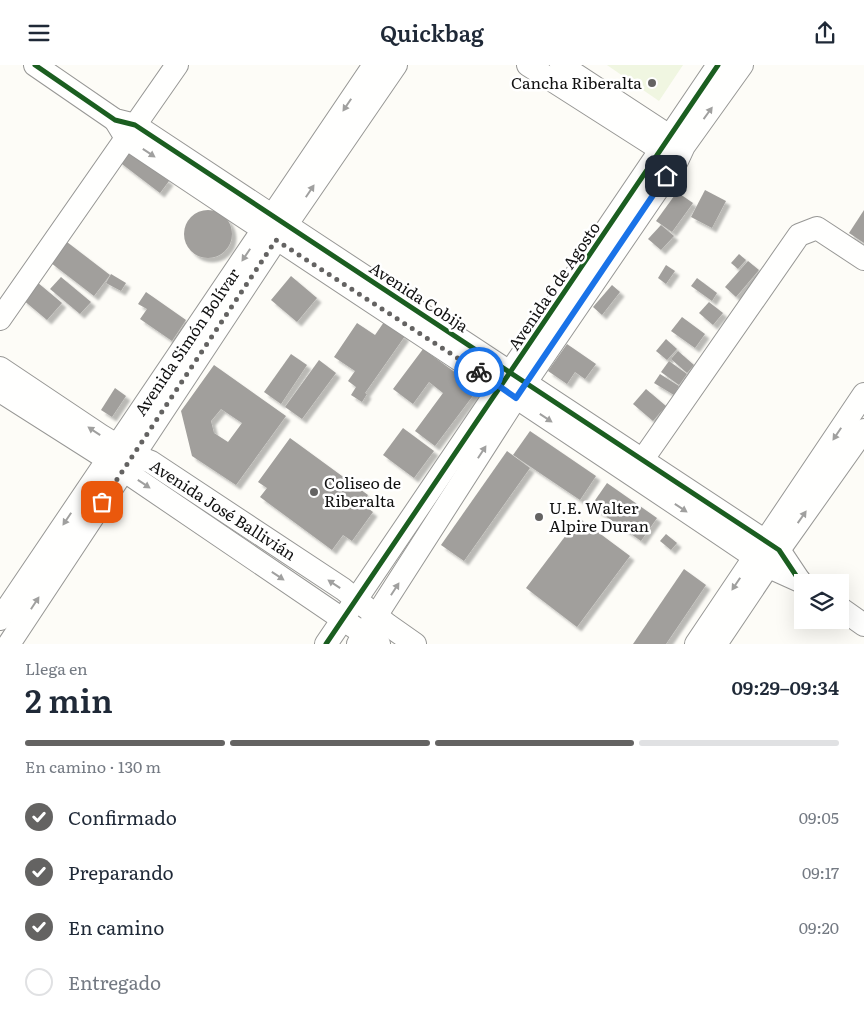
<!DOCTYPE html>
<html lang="es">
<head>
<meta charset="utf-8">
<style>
  body { margin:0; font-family:Literata,serif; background:#f2f2f3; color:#1f2937; height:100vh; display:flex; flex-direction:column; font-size:19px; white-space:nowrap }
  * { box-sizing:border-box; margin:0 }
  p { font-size:16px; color:#747a83 }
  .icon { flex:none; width:28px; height:28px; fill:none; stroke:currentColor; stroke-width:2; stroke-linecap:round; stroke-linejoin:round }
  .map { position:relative; height:579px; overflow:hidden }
  .sheet { display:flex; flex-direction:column; background:#fff; flex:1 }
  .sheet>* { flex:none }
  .tools { position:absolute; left:794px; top:509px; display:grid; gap:10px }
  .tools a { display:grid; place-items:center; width:55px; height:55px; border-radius:0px; background:#fff; box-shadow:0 5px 20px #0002; font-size:25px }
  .pin { position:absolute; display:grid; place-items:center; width:42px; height:42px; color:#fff; margin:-21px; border-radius:10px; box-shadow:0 2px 8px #0006 }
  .courier { position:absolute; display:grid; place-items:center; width:50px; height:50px; margin:-25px; border:4px solid #1a73e8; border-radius:50%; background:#fff; color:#222; box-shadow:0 1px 6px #0007 }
  .overview em { font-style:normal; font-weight:600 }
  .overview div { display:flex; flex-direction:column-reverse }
  .overview { display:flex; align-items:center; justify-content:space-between; height:85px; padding:0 25px }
  h1 { font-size:32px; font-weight:600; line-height:38px }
  .bar { display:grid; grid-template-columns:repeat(4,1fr); gap:8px 5px; align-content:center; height:60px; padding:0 25px }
  .bar i { height:6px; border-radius:4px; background:#e0e1e3 }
  .bar .active { background:#646362 }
  .bar p { grid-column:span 4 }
  ol { padding:0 25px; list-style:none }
  li { display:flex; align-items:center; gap:15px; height:55px }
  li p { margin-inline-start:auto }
  li .icon { padding:5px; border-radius:50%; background:#646362; color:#fff; stroke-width:4 }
  li:last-child { color:#747a83 }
  li i { width:28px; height:28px; border:2px solid #e0e1e3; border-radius:50% }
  header { display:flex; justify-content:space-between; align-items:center; height:65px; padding:0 25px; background:#fff; font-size:22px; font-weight:600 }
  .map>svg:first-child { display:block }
</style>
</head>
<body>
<header><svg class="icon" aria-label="menu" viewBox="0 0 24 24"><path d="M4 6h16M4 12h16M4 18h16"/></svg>Quickbag<svg class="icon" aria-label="share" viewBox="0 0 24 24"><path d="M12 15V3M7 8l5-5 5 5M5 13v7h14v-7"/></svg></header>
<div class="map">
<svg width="864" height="579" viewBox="0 0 864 579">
  <defs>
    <filter id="shadow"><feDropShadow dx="4.5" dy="4.5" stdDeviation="1" flood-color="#0004"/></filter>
  </defs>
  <rect width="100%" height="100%" fill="#fdfcf7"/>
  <polygon fill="#f0f6e1" points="607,0 683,0 659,36"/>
  <g fill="#a19f9c" fill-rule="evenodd" filter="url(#shadow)">
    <polygon points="127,84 169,116 160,128 118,96"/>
    <polygon points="705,125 726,136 712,163 691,152"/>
    <polygon points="677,127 693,138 672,167 656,156"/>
    <polygon points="864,145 864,178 849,168"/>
    <circle cx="208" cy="169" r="24"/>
    <polygon points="661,160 674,171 661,185 648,174"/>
    <polygon points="67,177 110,210 94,231 51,198"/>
    <polygon points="739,189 746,195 738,204 731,198"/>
    <polygon points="748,196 759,205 736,232 725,222"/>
    <polygon points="666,200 675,206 666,219 658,213"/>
    <polygon points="111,209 126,218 121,226 106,218"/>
    <polygon points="291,211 317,233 297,257 271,235"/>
    <polygon points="61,212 91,237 80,249 50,224"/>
    <polygon points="697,213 717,228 712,236 691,221"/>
    <polygon points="37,217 62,238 47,255 22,234"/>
    <polygon points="612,220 620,227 602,250 593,242"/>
    <polygon points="146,227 186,255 172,276 140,254 147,244 138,239"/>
    <polygon points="709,237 723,248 713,260 699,248"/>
    <polygon points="682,252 705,269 695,283 671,266"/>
    <polygon points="384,257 405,271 365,328 367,329 362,337 351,330 356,322 348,316 355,306 334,292 357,258 375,270"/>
    <polygon points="666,274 677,284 667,295 656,286"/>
    <polygon points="567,279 596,299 585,314 575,307 567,319 548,306"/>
    <polygon points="423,284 478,324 435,381 415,366 443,328 429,317 413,339 393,324"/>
    <polygon points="678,286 694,300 687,308 671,294"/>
    <polygon points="291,289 307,300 281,339 264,327"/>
    <polygon points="319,295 336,308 302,354 285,342"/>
    <polygon points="669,296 687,309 679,320 661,307"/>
    <path d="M214 300 286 351 236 420 192 391 181 346ZM221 344 242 358 228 377 214 368 211 356Z"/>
    <polygon points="660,309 679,321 674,330 654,318"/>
    <polygon points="115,323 126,331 112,352 101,345"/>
    <polygon points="646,324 666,341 653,356 633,339"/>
    <polygon points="403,363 434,386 414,413 383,390"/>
    <polygon points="530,366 596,411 580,435 513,390"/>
    <polygon points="290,373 368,430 362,439 373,447 352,476 343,470 332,485 260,432 267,423 258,417"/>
    <polygon points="507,386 530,403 464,496 441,480"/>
    <polygon points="607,418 657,453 641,476 591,441"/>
    <polygon points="579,453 630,491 577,562 526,523"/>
    <polygon points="666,469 677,478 671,485 660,476"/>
    <polygon points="684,504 706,520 666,579 633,579"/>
  </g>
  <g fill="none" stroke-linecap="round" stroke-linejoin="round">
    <defs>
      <g id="minor">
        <polyline points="35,0 115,55 135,60 779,485 799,515"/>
        <polyline points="528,0 672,92"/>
        <polyline points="561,0 683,80"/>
        <path d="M115 55 126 73C340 217 556 357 769 502L800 516"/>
        <polyline points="0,254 177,0"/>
        <polyline points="0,303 100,370 133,390 151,397 343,524 388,560 415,579"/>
        <polyline points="0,326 107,394 379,579"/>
        <polyline points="635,408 643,394 799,170 817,163 864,194"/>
        <polyline points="840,543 864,560"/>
        <polyline points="0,554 374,0"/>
        <polyline points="9,579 276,175 396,0"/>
        <polyline points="326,579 718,0"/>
        <polyline points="358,579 526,317 677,96 684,81 742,0"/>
        <polyline points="696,579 864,329"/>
        <polyline points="716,579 779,485 864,365"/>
      </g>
    </defs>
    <use href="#minor" stroke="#979795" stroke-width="24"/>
    <use href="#minor" stroke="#fffffe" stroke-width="22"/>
    <defs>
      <g id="cycleway">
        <polyline points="35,0 115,55 135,60 779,485 799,515"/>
        <polyline points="326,579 718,0"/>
      </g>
    </defs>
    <use href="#cycleway" stroke="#fff" stroke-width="8"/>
    <use href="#cycleway" stroke="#1b5e20" stroke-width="5"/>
  </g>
  <defs><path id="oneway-solid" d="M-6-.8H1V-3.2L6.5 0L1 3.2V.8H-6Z" transform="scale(1.25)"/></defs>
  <g fill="#a0a09f">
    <use href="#oneway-solid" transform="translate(347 40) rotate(124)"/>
    <use href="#oneway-solid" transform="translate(708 48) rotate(-54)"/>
    <use href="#oneway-solid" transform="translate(149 88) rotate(34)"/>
    <use href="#oneway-solid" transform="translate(310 126) rotate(-56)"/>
    <use href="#oneway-solid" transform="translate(246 190) rotate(124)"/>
    <use href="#oneway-solid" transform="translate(546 353) rotate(34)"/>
    <use href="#oneway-solid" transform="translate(94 366) rotate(-146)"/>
    <use href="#oneway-solid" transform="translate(837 369) rotate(124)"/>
    <use href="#oneway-solid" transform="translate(482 387) rotate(-57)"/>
    <use href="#oneway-solid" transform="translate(144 419) rotate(34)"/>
    <use href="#oneway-solid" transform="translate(681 443) rotate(34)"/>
    <use href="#oneway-solid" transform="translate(802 452) rotate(-55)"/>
    <use href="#oneway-solid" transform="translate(67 454) rotate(124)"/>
    <use href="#oneway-solid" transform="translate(278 511) rotate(34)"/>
    <use href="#oneway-solid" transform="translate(334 519) rotate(-146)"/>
    <use href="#oneway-solid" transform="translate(736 519) rotate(124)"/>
    <use href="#oneway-solid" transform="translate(395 524) rotate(-57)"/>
    <use href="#oneway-solid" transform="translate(35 538) rotate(-57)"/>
  </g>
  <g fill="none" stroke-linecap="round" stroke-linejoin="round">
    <polyline stroke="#646362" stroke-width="5" stroke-dasharray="0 9" points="102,437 276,175 479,307"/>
    <polyline stroke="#1a73e8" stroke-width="6" points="479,307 516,333 666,111"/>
  </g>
  <g fill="#646362" stroke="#fff" stroke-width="2">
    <circle cx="652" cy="18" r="5"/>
    <circle cx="314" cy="427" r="5"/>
    <circle cx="539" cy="452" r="5"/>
  </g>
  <g text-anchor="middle" stroke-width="5" stroke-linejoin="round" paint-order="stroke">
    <g font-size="16" fill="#111" stroke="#fff" text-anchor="start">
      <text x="642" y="24" text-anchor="end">Cancha Riberalta</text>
      <text x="324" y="424">Coliseo de<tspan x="324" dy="18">Riberalta</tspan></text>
      <text x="549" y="449">U.E. Walter<tspan x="549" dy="18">Alpire Duran</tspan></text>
    </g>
    <g font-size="16" fill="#111" stroke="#fff">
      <text transform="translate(554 221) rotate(-56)" y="6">Avenida 6 de Agosto</text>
      <text transform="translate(419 232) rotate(33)" y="6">Avenida Cobija</text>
      <text transform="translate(187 277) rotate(-56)" y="6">Avenida Simón Bolívar</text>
      <text transform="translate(223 445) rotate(33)" y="6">Avenida José Ballivián</text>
    </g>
  </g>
</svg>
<div class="tools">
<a><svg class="icon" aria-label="layers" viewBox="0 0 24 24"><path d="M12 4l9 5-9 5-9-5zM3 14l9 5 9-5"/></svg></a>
</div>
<div class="pin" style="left:102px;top:437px;background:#ea580c"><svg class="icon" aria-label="bag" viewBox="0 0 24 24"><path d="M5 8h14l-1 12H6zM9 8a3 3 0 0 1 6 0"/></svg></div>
<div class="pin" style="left:666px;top:111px;background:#1f2937"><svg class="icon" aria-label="home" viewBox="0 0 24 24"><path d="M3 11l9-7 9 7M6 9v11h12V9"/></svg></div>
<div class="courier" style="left:479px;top:307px"><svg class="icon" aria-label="bike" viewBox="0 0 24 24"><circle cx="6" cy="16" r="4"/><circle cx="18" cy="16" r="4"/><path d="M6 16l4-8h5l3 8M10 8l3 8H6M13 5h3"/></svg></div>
</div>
<section class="sheet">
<div class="overview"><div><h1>2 min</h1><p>Llega en</p></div><em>09:29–09:34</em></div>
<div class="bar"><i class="active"></i><i class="active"></i><i class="active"></i><i></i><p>En camino · 130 m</p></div>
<ol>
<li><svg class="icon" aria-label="check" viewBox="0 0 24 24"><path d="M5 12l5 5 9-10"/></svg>Confirmado<p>09:05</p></li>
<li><svg class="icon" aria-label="check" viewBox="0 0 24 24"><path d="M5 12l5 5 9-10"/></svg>Preparando<p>09:17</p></li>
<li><svg class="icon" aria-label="check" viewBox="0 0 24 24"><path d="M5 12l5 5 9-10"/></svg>En camino<p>09:20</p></li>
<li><i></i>Entregado</li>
</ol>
</section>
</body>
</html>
